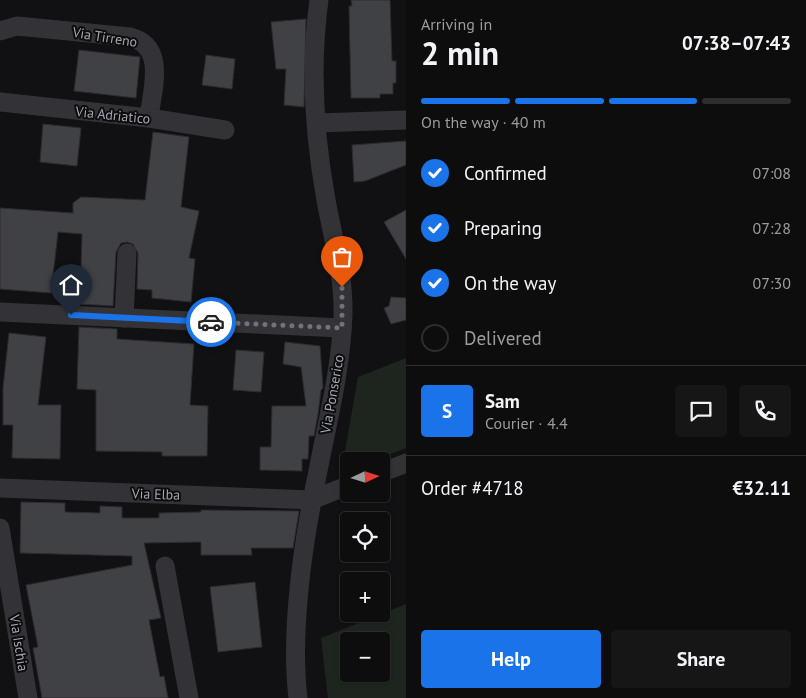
<!DOCTYPE html>
<html lang="en">
<head>
<meta charset="utf-8">
<style>
  body { margin:0; font-family:"PT Sans",sans-serif; background:#161617; color:#f1f3f6; height:100vh; display:flex; flex-direction:column; font-size:19px; white-space:nowrap }
  * { box-sizing:border-box; margin:0 }
  p { font-size:16px; color:#9a9c9e }
  .icon { flex:none; width:28px; height:28px; fill:none; stroke:currentColor; stroke-width:2; stroke-linecap:round; stroke-linejoin:round }
  .map { position:relative; flex:1; overflow:hidden }
  .side { display:flex; flex-direction:column; background:#0d0d0e; width:400px }
  .side>* { flex:none }
  .needle { width:32px; rotate:86deg }
  .tools { position:absolute; left:340px; top:452px; display:grid; gap:10px }
  .tools a { display:grid; place-items:center; width:50px; height:50px; border-radius:5px; background:#0d0d0e; box-shadow:0 1px 4px #0004,0 0 0 1px #2d2d2e; font-size:25px }
  .pin { position:absolute; display:grid; place-items:center; width:42px; height:42px; color:#fff; margin:-51px -21px; border-radius:50% 50% 50% 0; rotate:-45deg; box-shadow:0 0 5px #0007 }
  .pin .icon { rotate:45deg }
  .courier { position:absolute; display:grid; place-items:center; width:50px; height:50px; margin:-25px; border:4px solid #1a73e8; border-radius:50%; background:#fff; color:#222; box-shadow:0 1px 6px #0007 }
  .summary em { font-style:normal; font-weight:600 }
  .summary div { display:flex; flex-direction:column-reverse }
  .summary { display:flex; align-items:center; justify-content:space-between; height:85px; padding:0 15px }
  h1 { font-size:32px; font-weight:600; line-height:38px }
  .bar { display:grid; grid-template-columns:repeat(4,1fr); gap:8px 5px; align-content:center; height:60px; padding:0 15px }
  .bar i { height:6px; border-radius:4px; background:#2d2d2e }
  .bar .active { background:#1a73e8 }
  .bar p { grid-column:span 4 }
  .line { display:flex; align-items:center; gap:12px; padding:0 15px; border-top:1px solid #2d2d2e }
  .line div { flex:1 }
  .round { display:grid; place-items:center; flex:none; width:52px; height:52px; border-radius:5px; background:#161617 }
  ol { padding:0 15px; list-style:none }
  li { display:flex; align-items:center; gap:15px; height:55px }
  li p { margin-inline-start:auto }
  li .icon { padding:5px; border-radius:50%; background:#1a73e8; color:#fff; stroke-width:4 }
  li:last-child { color:#9a9c9e }
  li i { width:28px; height:28px; border:2px solid #2d2d2e; border-radius:50% }
  .primary-button { display:flex; gap:10px; margin-top:auto; padding:10px 15px }
  .primary-button a { flex:1; height:58px; border-radius:5px; background:#1a73e8; color:#fff; font-size:20px; font-weight:600; line-height:58px; text-align:center }
  .primary-button a+a { background:#161617; color:#f1f3f6 }
  main { display:flex; flex:1; min-height:0 }
  .map>svg:first-child { display:block }
</style>
</head>
<body>
<main>
<div class="map">
<svg width="406" height="698" viewBox="0 0 406 698">
  <rect width="100%" height="100%" fill="#111113"/>
  <g fill="#1e251f" fill-rule="evenodd">
    <polygon points="406,358 406,448 373,461 349,461 349,471 341,474 358,377"/>
    <path d="M406 604V698H328L321 638ZM349 641H381V674H349Z"/>
  </g>
  <g fill="#404145" stroke="#2c2b2e">
    <polygon points="351,0 390,0 392,61 396,61 396,83 393,83 393,94 380,94 380,98 351,98 349,6 352,6"/>
    <polygon points="306,19 304,107 284,105 286,69 276,69 271,22"/>
    <polygon points="79,50 140,57 136,98 74,91"/>
    <polygon points="206,55 235,59 232,89 202,85"/>
    <polygon points="43,124 81,128 77,166 40,162"/>
    <polygon points="153,132 189,137 181,207 199,211 189,258 195,259 191,302 152,298 152,290 137,289 138,253 133,244 127,242 121,243 116,252 113,306 80,304 82,234 58,232 51,293 0,289 0,208 73,213 73,203 81,197 145,200"/>
    <polygon points="406,141 406,165 365,181 354,182 352,145"/>
    <polygon points="406,210 406,259 384,222"/>
    <polygon points="391,297 406,298 406,320 391,324 384,308 389,306"/>
    <polygon points="79,327 117,329 117,339 194,344 190,405 208,406 207,456 162,456 162,452 96,451 96,390 77,389"/>
    <polygon points="9,333 46,337 38,405 61,405 60,459 12,458 13,425 3,425 3,388"/>
    <polygon points="285,342 320,346 323,388 321,390 318,414 314,436 309,436 308,459 302,459 302,471 260,470 260,447 271,447 272,406 306,406 301,367 283,364"/>
    <polygon points="236,350 264,352 261,392 233,390"/>
    <polygon points="21,502 65,503 65,512 100,513 100,506 122,507 122,518 159,518 159,513 201,512 201,510 299,511 293,548 251,548 252,555 201,555 201,542 144,543 161,618 149,620 160,677 164,676 168,698 42,698 33,648 38,647 26,585 132,565 132,556 20,553"/>
    <polygon points="255,582 262,647 218,652 210,587"/>
  </g>
  <g fill="none" stroke-linecap="round" stroke-linejoin="round">
    <g stroke="#333337" stroke-width="19">
      <path d="M0 31 17 26 130 37C167 46 152 90 149 118"/>
      <polyline points="0,102 149,118 225,130"/>
      <polyline points="316,123 406,120"/>
      <polyline points="0,312 342,328"/>
      <polyline points="124,318 127,253"/>
      <polyline points="381,473 406,463"/>
      <polyline points="0,488 312,500 349,485"/>
      <polyline points="0,528 28,698"/>
      <polyline points="165,566 189,698"/>
      <path d="M298 698C290 631 303 542 317 476 327 423 341 370 343 315 344 275 333 239 326 200 314 134 310 66 319 0"/>
    </g>
  </g>
  <g fill="none" stroke-linecap="round" stroke-linejoin="round">
    <polyline stroke="#71727a" stroke-width="5" stroke-dasharray="0 9" points="211,322 342,328 342,287"/>
    <polyline stroke="#1a73e8" stroke-width="6" points="71,315 211,322"/>
  </g>
  <g text-anchor="middle" stroke-width="4" stroke-linejoin="round" paint-order="stroke">
    <g font-size="14" fill="#a4a7b2" stroke="#0c0c0d">
      <text transform="translate(105 37) rotate(9)" y="5">Via Tirreno</text>
      <text transform="translate(113 115) rotate(6)" y="5">Via Adriatico</text>
      <text transform="translate(332 394) rotate(-80)" y="5">Via Ponserico</text>
      <text transform="translate(156 494) rotate(2)" y="5">Via Elba</text>
      <text transform="translate(19 643) rotate(81)" y="5">Via Ischia</text>
    </g>
  </g>
</svg>
<div class="tools">
<a><svg class="needle" viewBox="-14 -14 28 28"><path d="M0-13l5 13h-10z" fill="#e53935"/><path d="M0 13l5-13h-10z" fill="#9a9c9e"/></svg></a>
<a><svg class="icon" aria-label="locate" viewBox="0 0 24 24"><circle cx="12" cy="12" r="6"/><path d="M12 2v4M12 18v4M2 12h4M18 12h4"/></svg></a>
<a>+</a>
<a>−</a>
</div>
<div class="pin" style="left:342px;top:287px;background:#ea580c"><svg class="icon" aria-label="bag" viewBox="0 0 24 24"><path d="M5 8h14l-1 12H6zM9 8a3 3 0 0 1 6 0"/></svg></div>
<div class="pin" style="left:71px;top:315px;background:#1f2937"><svg class="icon" aria-label="home" viewBox="0 0 24 24"><path d="M3 11l9-7 9 7M6 9v11h12V9"/></svg></div>
<div class="courier" style="left:211px;top:322px"><svg class="icon" aria-label="car" viewBox="0 0 24 24"><path d="M5 17H2v-5l4-1 3-4h7l3 4 3 1v5h-3M9 17h6M6 11h13"/><circle cx="7" cy="17" r="2"/><circle cx="17" cy="17" r="2"/></svg></div>
</div>
<section class="side">
<div class="summary"><div><h1>2 min</h1><p>Arriving in</p></div><em>07:38–07:43</em></div>
<div class="bar"><i class="active"></i><i class="active"></i><i class="active"></i><i></i><p>On the way · 40 m</p></div>
<ol>
<li><svg class="icon" aria-label="check" viewBox="0 0 24 24"><path d="M5 12l5 5 9-10"/></svg>Confirmed<p>07:08</p></li>
<li><svg class="icon" aria-label="check" viewBox="0 0 24 24"><path d="M5 12l5 5 9-10"/></svg>Preparing<p>07:28</p></li>
<li><svg class="icon" aria-label="check" viewBox="0 0 24 24"><path d="M5 12l5 5 9-10"/></svg>On the way<p>07:30</p></li>
<li><i></i>Delivered</li>
</ol>
<div class="line" style="height:90px"><b class="round" style="background:#1a73e8;color:#fff">S</b><div><b>Sam</b><p>Courier · 4.4</p></div><a class="round"><svg class="icon" aria-label="chat" viewBox="0 0 24 24"><path d="M4 5h16v11H9l-5 4z"/></svg></a><a class="round"><svg class="icon" aria-label="phone" viewBox="0 0 24 24"><path d="M5 4h4l2 5-3 2q2 4 5 5l2-3 5 2v4C11 20 4 13 5 4z"/></svg></a></div>
<div class="line" style="height:65px"><div>Order #4718</div><b>€32.11</b></div>
<div class="primary-button"><a>Help</a><a>Share</a></div>
</section>
</main>
</body>
</html>
